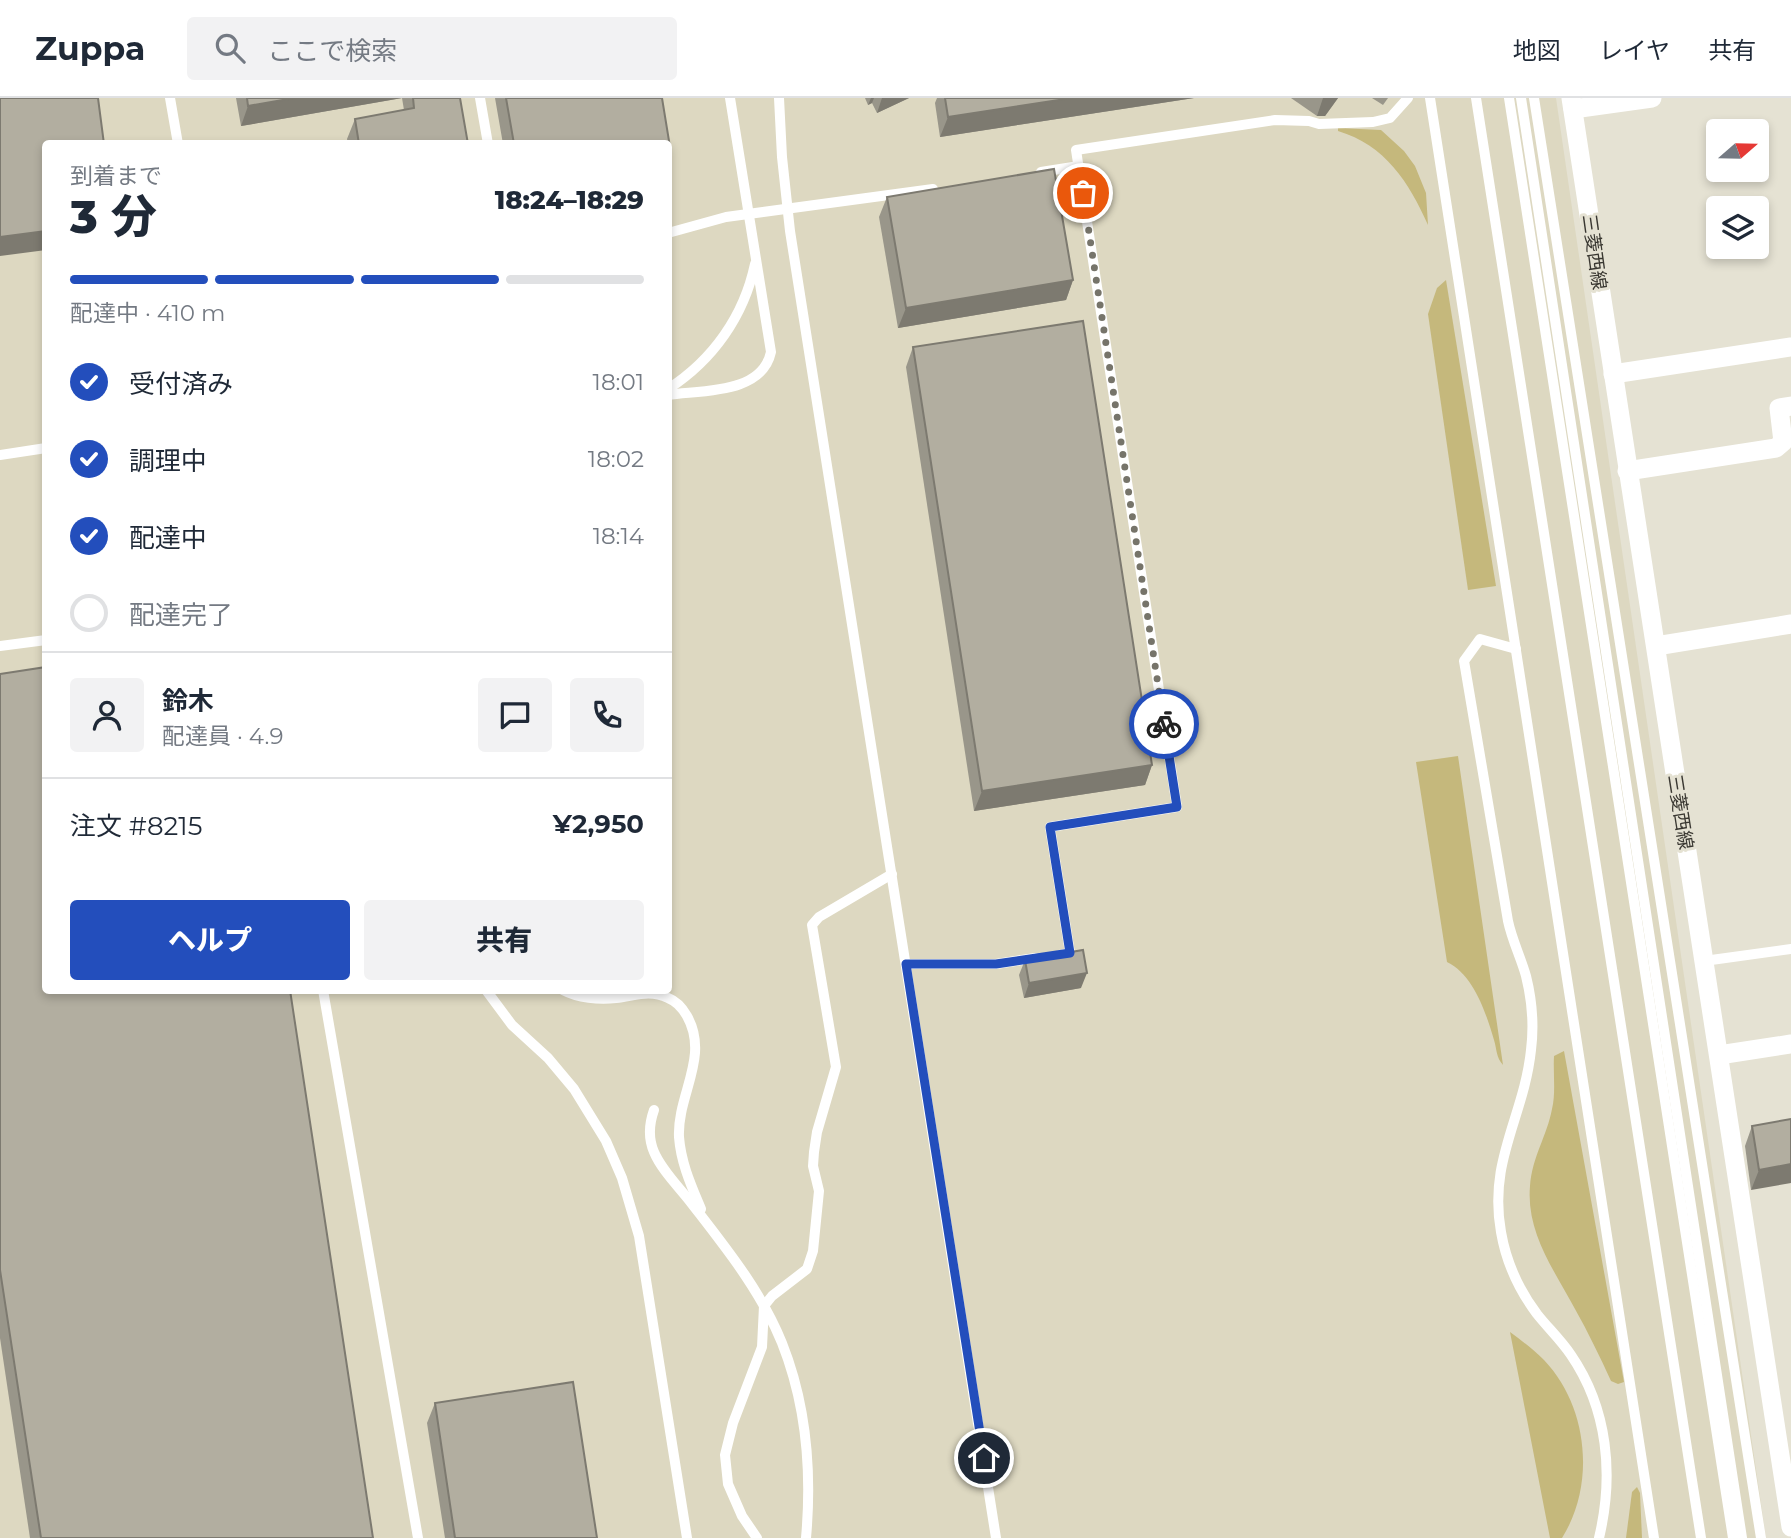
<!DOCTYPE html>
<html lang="ja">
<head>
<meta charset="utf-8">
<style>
  body { margin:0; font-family:Montserrat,"Noto Sans JP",sans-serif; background:#f2f2f3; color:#1f2937; height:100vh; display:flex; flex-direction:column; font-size:26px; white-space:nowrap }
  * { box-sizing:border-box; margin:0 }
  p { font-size:23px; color:#747a83 }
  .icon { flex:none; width:38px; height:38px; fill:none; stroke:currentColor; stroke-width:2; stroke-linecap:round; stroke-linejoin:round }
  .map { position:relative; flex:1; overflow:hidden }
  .panel { position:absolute; left:42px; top:42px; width:630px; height:854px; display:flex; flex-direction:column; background:#fff; border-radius:7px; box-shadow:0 4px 10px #0003 }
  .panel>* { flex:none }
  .needle { width:46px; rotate:70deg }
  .fabs { position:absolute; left:1706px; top:21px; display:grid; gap:14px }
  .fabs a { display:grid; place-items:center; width:63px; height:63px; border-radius:7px; background:#fff; box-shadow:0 4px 10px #0003; font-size:35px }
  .pin { position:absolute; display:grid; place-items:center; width:60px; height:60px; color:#fff; margin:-30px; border:4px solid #fff; border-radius:50%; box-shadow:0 2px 7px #0007 }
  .courier { position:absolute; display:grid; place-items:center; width:70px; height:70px; margin:-35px; border:5px solid #234ebc; border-radius:50%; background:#fff; color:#222; box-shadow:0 2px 9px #0007 }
  .head em { font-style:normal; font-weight:800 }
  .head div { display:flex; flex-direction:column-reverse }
  .head { display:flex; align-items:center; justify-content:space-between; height:119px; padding:0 28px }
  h1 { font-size:46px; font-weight:800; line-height:52px }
  .bar { display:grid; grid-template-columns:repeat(4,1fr); gap:10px 7px; align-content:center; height:84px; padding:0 28px }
  .bar i { height:9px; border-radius:5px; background:#e0e1e3 }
  .bar .selected { background:#234ebc }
  .bar p { grid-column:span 4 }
  .line { display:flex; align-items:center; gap:18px; padding:0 28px; border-top:2px solid #e0e1e3 }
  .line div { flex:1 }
  .round { display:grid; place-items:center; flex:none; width:74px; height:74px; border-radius:7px; background:#f2f2f3 }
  ol { padding:0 28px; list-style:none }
  li { display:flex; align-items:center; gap:21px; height:77px }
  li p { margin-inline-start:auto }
  li .icon { padding:7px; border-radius:50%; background:#234ebc; color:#fff; stroke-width:4 }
  li:last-child { color:#747a83 }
  li i { width:38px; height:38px; border:4px solid #e0e1e3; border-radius:50% }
  .button { display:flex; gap:14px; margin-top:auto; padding:14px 28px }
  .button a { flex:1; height:80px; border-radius:7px; background:#234ebc; color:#fff; font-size:28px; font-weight:800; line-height:80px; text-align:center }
  .button a+a { background:#f2f2f3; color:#1f2937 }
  header { display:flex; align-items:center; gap:42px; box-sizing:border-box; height:98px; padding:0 35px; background:#fff; border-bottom:2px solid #e0e1e3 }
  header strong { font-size:33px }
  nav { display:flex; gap:38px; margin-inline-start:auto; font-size:24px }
  .search { width:490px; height:63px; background:#f2f2f3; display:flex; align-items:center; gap:18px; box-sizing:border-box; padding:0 24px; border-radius:7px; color:#747a83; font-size:26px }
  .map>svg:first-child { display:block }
</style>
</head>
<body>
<header>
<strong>Zuppa</strong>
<div class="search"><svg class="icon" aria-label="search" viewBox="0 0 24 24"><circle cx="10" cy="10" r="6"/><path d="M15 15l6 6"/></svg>ここで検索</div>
<nav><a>地図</a><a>レイヤ</a><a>共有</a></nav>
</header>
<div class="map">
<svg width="1791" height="1440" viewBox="0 0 1791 1440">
  <rect width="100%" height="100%" fill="#e5e2d3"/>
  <path fill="#ddd8c1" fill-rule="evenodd" d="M0 0H1556L1766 1440H0ZM46 46H668V892H46Z"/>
  <g fill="#c5b87c">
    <path d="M1338 30 1381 32 1404 53 1415 68 1426 95 1428 127C1409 84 1385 47 1338 33Z"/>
    <polygon points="1446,182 1496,488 1468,492 1428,216 1437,190"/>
    <path d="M1458 658 1503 967C1496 959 1497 952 1494 942 1486 915 1474 877 1447 864L1416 664Z"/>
    <path d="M1564 953 1624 1284 1618 1286 1611 1283C1600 1259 1588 1234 1575 1211 1554 1172 1526 1134 1530 1088 1532 1059 1547 1038 1552 1011 1556 995 1553 975 1554 958Z"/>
    <path d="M1510 1234C1522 1243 1533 1251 1544 1262 1588 1308 1596 1386 1562 1440H1550Z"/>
    <polygon points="1637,1389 1640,1395 1642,1440 1626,1440 1632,1394"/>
  </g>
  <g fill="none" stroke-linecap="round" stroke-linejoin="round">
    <g stroke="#fff" stroke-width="10">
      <polyline points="170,0 178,46"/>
      <polyline points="480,0 488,46"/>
      <polyline points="779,0 782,59 790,133 996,1440"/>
      <polyline points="1430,0 1654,1440"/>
      <polyline points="1476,0 1701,1440"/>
      <polyline points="1509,0 1733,1440"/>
      <polyline points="1521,0 1742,1440"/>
      <polyline points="1534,0 1761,1440"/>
      <polyline points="1041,74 1079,68"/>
      <polyline points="668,135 726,119 933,91"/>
      <path d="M668 291C713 262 744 218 755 166"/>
      <path d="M668 297C703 292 762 296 771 254L730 0"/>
      <polyline points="0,357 46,350"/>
      <polyline points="0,548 46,542"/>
      <path d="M1516 551 1480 541 1464 563 1508 823C1512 842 1521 860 1526 878 1532 902 1534 928 1531 952 1524 1019 1488 1062 1501 1134 1506 1163 1519 1192 1537 1216 1548 1230 1561 1242 1571 1257 1608 1311 1614 1377 1599 1440"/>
      <polyline points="1060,857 1070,855 1050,729 1177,709 1076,52 1275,22 1309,23 1319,26 1373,24 1390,20 1408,0"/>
      <polyline points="1704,863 1791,851"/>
      <polyline points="906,866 996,866 1035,860"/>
      <polyline points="323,892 418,1440"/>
      <polyline points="486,892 512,927 548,960 574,991 606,1043 622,1080 639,1138 687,1440"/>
      <path d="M563 892C578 900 599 902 616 900 635 898 649 891 668 900 676 903 683 911 687 918 710 959 677 997 679 1039 681 1065 691 1087 701 1111"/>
      <path d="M654 1012C649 1026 648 1040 654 1054 662 1073 680 1090 692 1106 726 1150 761 1193 782 1245 807 1308 812 1373 806 1440"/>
      <polyline points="757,1440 742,1418 728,1386 725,1357 733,1325 762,1249 764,1208 772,1198 807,1171 813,1153 819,1093 813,1068 814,1054 817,1034 836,969 812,827 819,819 892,776"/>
    </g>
    <g stroke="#fff" stroke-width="19">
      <polyline points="1571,0 1791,1429"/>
      <polyline points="1573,11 1652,0"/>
      <polyline points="1613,276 1791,249"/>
      <polyline points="1627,373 1776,350 1783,344 1779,310 1791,308"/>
      <polyline points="1656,548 1791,526"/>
      <polyline points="1719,957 1791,946"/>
    </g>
  </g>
  <g fill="#99968a">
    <polygon points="236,0 460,0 468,46 348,46 347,41 355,21 404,12 402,0 241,28"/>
    <polygon points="495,0 662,0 670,49 668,54 668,46 503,46"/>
    <polygon points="865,0 909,0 877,15 872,5 868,7"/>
    <polygon points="937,0 1194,0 940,39 935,5"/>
    <polygon points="1291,0 1338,0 1325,18 1317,18"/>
    <polygon points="1372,0 1388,0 1383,7"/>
    <polygon points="887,99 1073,182 1066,202 898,230 879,119"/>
    <polygon points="913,249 1152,667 1145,687 974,713 906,269"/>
    <polygon points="0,576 373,1440 30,1440 0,1240"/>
    <polygon points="1025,862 1081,890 1024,900 1019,877"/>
    <polygon points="1791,1021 1751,1092 1745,1048 1752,1028"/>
    <polygon points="435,1305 597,1440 445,1440 427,1325"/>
  </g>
  <g fill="#7d7a70">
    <polygon points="294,0 402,0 241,28 248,8"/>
    <polygon points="871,0 874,0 872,5 868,7"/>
    <polygon points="882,0 909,0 877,15"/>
    <polygon points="1072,0 1194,0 940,39 948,19"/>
    <polygon points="1323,0 1338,0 1325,18 1317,18"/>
    <polygon points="46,133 46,152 0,158 0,139"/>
    <polygon points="1073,182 1066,202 898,230 906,210"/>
    <polygon points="1152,667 1145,687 974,713 982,693"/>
    <polygon points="1087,875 1081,890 1024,900 1029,885"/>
    <polygon points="1791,1066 1791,1085 1751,1092 1759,1072"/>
  </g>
  <g fill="#b2aea0" stroke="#7d7a70" stroke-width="2">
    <polygon points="0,0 98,0 104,46 46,46 46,133 0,139"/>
    <polygon points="247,0 294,0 248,8"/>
    <polygon points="413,0 460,0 468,46 359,46 355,21 414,10"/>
    <polygon points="506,0 662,0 670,49 668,49 668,46 514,46"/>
    <polygon points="945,0 1072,0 948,19"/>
    <polygon points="1054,71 1073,182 906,210 887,99"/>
    <polygon points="1083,223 1152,667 982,693 913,249"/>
    <polygon points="46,569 46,892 290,892 373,1440 41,1440 0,1172 0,576"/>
    <polygon points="1083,852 1087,875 1029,885 1025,862"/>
    <polygon points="1791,1021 1791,1066 1759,1072 1752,1028"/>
    <polygon points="573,1284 597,1440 455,1440 435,1305"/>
  </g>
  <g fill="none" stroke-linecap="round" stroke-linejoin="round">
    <polyline stroke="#76746a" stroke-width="7" stroke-dasharray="0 12.6" points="1083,95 1164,626"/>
    <polyline stroke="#234ebc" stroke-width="9" points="984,1360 906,866 996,866 1070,855 1050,729 1177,709 1164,626"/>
  </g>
  <g text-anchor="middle" stroke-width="6" stroke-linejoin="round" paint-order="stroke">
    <g font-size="19" fill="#3a3832" stroke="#e5e2d3">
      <text transform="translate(1595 154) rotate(82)" y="7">三菱西線</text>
      <text transform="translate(1681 714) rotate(81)" y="7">三菱西線</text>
    </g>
  </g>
</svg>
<div class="fabs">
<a><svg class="needle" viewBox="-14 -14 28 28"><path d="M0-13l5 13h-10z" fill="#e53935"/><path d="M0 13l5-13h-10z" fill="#747a83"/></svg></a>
<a><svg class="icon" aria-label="layers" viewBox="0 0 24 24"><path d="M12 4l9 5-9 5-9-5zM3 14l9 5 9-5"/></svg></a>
</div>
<div class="pin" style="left:1083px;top:95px;background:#ea580c"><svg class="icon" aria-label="bag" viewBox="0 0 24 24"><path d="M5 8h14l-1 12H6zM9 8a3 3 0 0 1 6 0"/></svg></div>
<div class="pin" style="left:984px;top:1360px;background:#1f2937"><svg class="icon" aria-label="home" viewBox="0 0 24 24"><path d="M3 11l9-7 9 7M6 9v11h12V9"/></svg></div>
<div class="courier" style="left:1164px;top:626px"><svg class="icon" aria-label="bike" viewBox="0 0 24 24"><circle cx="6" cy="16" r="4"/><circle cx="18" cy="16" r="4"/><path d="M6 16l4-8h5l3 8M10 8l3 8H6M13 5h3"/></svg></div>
<section class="panel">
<div class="head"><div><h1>3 分</h1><p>到着まで</p></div><em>18:24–18:29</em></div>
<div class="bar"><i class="selected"></i><i class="selected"></i><i class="selected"></i><i></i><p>配達中 · 410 m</p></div>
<ol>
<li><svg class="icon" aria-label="check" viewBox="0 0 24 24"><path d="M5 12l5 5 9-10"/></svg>受付済み<p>18:01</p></li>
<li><svg class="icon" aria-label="check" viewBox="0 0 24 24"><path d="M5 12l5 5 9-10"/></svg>調理中<p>18:02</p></li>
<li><svg class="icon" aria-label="check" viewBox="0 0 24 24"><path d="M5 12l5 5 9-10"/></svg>配達中<p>18:14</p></li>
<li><i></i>配達完了</li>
</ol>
<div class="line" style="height:126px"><a class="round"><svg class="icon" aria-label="person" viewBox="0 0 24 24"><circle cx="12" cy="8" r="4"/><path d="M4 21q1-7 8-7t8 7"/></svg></a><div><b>鈴木</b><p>配達員 · 4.9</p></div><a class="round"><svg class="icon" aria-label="chat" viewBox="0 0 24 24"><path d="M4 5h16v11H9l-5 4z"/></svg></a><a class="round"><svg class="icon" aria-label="phone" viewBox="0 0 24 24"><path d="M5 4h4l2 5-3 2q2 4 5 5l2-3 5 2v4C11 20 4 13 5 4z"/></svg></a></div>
<div class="line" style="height:91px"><div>注文 #8215</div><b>¥2,950</b></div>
<div class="button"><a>ヘルプ</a><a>共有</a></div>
</section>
</div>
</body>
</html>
